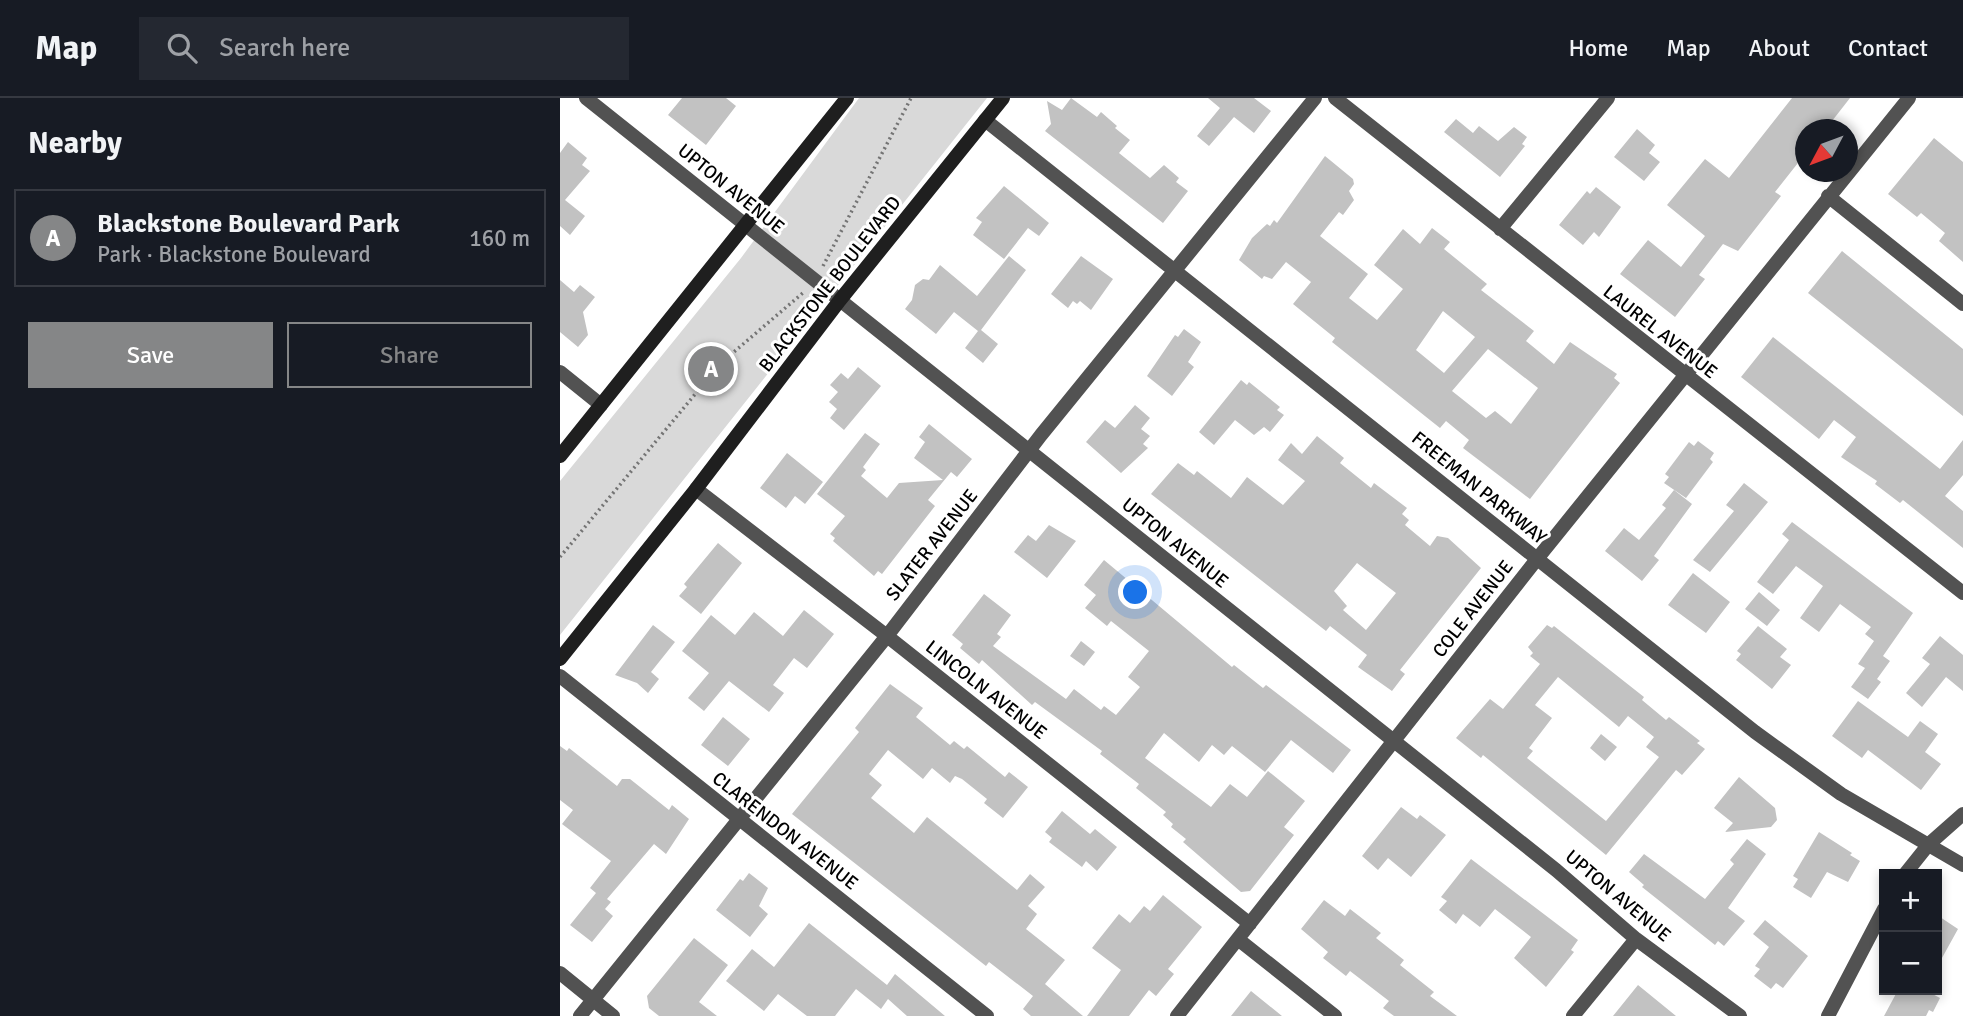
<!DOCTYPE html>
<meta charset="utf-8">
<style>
body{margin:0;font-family:Signika,sans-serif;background:#242831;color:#f1f3f6}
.controls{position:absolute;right:21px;bottom:21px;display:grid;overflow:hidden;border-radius:0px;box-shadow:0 4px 10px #0003}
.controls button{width:63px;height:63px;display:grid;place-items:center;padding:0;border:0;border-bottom:2px solid #363941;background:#171b24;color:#f1f3f6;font:35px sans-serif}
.compass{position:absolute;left:1235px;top:21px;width:63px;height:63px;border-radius:50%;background:#171b24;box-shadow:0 4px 10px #0003;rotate:229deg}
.you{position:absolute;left:576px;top:495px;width:24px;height:24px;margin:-18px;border:5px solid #fff;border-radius:50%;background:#1a73e8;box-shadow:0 0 0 10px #1a73e833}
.badge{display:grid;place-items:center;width:46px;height:46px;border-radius:50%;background:#858687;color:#fff;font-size:23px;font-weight:700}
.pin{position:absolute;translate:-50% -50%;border:4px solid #fff;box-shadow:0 2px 7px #0006}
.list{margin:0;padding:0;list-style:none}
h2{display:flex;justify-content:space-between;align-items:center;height:91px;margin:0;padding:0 28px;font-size:30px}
h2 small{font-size:23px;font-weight:400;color:#9ea1a6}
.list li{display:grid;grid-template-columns:46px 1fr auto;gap:21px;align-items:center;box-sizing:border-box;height:98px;margin:0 14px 14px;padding:0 14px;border:2px solid #363941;border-radius:0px}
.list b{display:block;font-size:26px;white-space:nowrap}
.list p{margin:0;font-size:23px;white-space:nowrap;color:#9ea1a6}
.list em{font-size:23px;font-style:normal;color:#9ea1a6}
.actions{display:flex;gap:14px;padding:21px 28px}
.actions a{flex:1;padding:16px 0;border:2px solid #858687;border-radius:0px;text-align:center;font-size:24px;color:#858687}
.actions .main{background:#858687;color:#fff}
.icon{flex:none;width:38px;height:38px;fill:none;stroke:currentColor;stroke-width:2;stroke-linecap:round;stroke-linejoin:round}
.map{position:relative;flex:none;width:1403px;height:918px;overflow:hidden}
header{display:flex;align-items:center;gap:42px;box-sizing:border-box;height:98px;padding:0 35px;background:#171b24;border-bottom:2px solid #363941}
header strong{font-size:33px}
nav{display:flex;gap:38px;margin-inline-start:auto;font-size:24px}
.search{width:490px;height:63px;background:#242831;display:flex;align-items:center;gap:18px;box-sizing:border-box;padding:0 24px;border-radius:0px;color:#9ea1a6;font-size:26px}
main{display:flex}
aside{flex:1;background:#171b24}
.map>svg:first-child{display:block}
.green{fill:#d9d9d9}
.building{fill:#c2c2c2;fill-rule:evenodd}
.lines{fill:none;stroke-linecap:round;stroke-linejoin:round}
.path{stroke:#747474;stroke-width:3.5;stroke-dasharray:2 3.5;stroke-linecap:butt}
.minor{stroke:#525252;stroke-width:14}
.secondary{stroke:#1f1f1f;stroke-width:14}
.labels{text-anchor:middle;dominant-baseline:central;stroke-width:6;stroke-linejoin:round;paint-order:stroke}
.street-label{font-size:19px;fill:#000;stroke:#fff}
</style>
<header>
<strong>Map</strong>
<div class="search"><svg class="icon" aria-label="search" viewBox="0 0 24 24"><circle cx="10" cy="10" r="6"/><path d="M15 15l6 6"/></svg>Search here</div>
<nav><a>Home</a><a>Map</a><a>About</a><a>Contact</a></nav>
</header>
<main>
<aside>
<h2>Nearby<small></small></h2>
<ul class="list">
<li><span class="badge">A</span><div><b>Blackstone Boulevard Park</b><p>Park · Blackstone Boulevard</p></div><em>160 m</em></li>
</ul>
<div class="actions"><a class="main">Save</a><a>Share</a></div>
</aside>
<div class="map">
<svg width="1403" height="918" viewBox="0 0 1403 918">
<rect width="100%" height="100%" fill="#fff"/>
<path class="green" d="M 299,0 L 427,0 L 0,537 L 0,383 L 181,160 Z"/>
<path class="building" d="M 122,0 L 166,0 L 176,8 L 146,47 L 108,17 Z
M 511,0 L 537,19 L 541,14 L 557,28 L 555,30 L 570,42 L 559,55 L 590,80 L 604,67 L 619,80 L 616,84 L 628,93 L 603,125 L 485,33 L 491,26 L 487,3 L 502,12 Z
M 648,0 L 694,0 L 711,13 L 694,35 L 674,19 L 649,48 L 637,38 L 660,10 Z
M 1232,0 L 1290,0 L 1265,32 L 1245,32 L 1245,56 L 1215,94 L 1221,98 L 1178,153 L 1163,146 L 1139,177 L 1145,181 L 1115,219 L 1060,176 L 1088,142 L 1121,169 L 1145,138 L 1107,107 L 1145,61 L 1169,80 Z
M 896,21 L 913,35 L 919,28 L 938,43 L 954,29 L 967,39 L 962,46 L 965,48 L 940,79 L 884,34 Z
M 1077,31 L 1095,47 L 1089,55 L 1100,64 L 1084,83 L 1054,59 Z
M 1374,40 L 1403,64 L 1403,164 L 1379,143 L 1385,135 L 1361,115 L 1357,119 L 1328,96 Z
M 8,44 L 27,60 L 22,67 L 30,73 L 5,102 L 25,118 L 10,137 L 0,128 L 0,55 Z
M 765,58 L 793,81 L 794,86 L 789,93 L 794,102 L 783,117 L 779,114 L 760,138 L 808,176 L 789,200 L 817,222 L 843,191 L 814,167 L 843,131 L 860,146 L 872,130 L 890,144 L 884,151 L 927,186 L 921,192 L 974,233 L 966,243 L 994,266 L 1010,244 L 1057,276 L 1054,280 L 1060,285 L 970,401 L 903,350 L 909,342 L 886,323 L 880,330 L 772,244 L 775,240 L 733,206 L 751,184 L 726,164 L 712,181 L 704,178 L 702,181 L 679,162 L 692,140 L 707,126 L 710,128 L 714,122 L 717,125 ZM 883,213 L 915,239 L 884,275 L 856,252 ZM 928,251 L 978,290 L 951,326 L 935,313 L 926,320 L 892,293 Z
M 444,88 L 489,125 L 479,138 L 468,130 L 444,161 L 413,137 L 422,124 L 416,120 Z
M 1036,89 L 1061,109 L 1039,139 L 1034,134 L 1023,147 L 999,127 L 1027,93 L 1030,96 Z
M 1282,153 L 1403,251 L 1403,318 L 1248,195 Z
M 449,158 L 466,172 L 421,232 L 438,246 L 423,265 L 405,250 L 418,233 L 394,214 L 376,236 L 345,211 L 352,202 L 355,187 L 363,181 L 369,182 L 380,167 L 417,198 Z
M 521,158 L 553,181 L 531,212 L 520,203 L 517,206 L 513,203 L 508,210 L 491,196 Z
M 0,182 L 14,194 L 20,187 L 35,199 L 23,214 L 28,237 L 18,249 L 0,234 Z
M 624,231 L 641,244 L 628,264 L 634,269 L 612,298 L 587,278 L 615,237 L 618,239 Z
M 1213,239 L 1380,371 L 1403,342 L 1403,377 L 1385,398 L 1403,413 L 1403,450 L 1343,402 L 1340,405 L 1315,386 L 1317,383 L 1281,359 L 1296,339 L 1274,322 L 1259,341 L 1181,279 Z
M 298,269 L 321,288 L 284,332 L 270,320 L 277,311 L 269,304 L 278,294 L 270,287 L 281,275 L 288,281 Z
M 681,282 L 687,287 L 689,284 L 720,309 L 717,312 L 724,317 L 710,334 L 704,329 L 694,337 L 675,322 L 654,347 L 639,334 Z
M 575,307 L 590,320 L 581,331 L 590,338 L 583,346 L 588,350 L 561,375 L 526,344 L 545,322 L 555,330 Z
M 369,326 L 412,361 L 397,379 L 391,374 L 368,402 L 375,408 L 322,476 L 318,473 L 314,478 L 273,443 L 275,440 L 270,436 L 285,418 L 257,396 L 305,335 L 320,346 L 303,369 L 306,372 L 301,378 L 327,400 L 339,385 L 383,382 L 354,360 L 365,344 L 359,339 Z
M 757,338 L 784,360 L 780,365 L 811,390 L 814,385 L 847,410 L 842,416 L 849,422 L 845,427 L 870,448 L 877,438 L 888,440 L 921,470 L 840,572 L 845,576 L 832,593 L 798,569 L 807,557 L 770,528 L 766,533 L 591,396 L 618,365 L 634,377 L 637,373 L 671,400 L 687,379 L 723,407 L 745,383 L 718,362 L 731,345 L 742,356 ZM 797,465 L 836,495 L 806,532 L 783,512 L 787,508 L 774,493 Z
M 1138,343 L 1154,355 L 1150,361 L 1153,364 L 1126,400 L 1104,385 L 1109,379 L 1105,376 L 1129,344 L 1134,348 Z
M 227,355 L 263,384 L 245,406 L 235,398 L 226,410 L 200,390 Z
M 1184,385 L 1208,404 L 1150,474 L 1133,462 L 1174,413 L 1166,407 Z
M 1114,392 L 1132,406 L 1094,458 L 1099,462 L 1082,483 L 1045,453 L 1064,430 L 1079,442 L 1106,410 L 1102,407 Z
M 1232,424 L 1353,515 L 1323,558 L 1330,563 L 1317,581 L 1321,584 L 1308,601 L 1291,589 L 1305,570 L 1298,566 L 1314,543 L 1305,536 L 1311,529 L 1280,506 L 1259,534 L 1240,520 L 1263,488 L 1236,468 L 1213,496 L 1197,484 L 1229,442 L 1222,436 Z
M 489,427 L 516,443 L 487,480 L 454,454 L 468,437 L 476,443 Z
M 158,445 L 182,465 L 141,516 L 119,498 L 127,489 L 124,486 Z
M 544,462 L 672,569 L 674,567 L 703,590 L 706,587 L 791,652 L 773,675 L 731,642 L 705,674 L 672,648 L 664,657 L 652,647 L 639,664 L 604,635 L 585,660 L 651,709 L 670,686 L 687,699 L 708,673 L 745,703 L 724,729 L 734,737 L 690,793 L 681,794 L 623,744 L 626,741 L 611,729 L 613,726 L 603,717 L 606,714 L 576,690 L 579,686 L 540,656 L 542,653 L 475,604 L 472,607 L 422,562 L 419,566 L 400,550 L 403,546 L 392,537 L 424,496 L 451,517 L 437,536 L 441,539 L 433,548 L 506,601 L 514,591 L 541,612 L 544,608 L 556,617 L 580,589 L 568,579 L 589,553 L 551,523 L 547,528 L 525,510 L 536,497 L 524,487 Z
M 1133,475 L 1170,504 L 1146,535 L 1108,507 Z
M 1199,494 L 1220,512 L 1207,528 L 1185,511 Z
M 244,512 L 274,536 L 247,570 L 234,560 L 213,587 L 224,595 L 209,614 L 169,583 L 144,613 L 128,600 L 149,575 L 122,553 L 151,517 L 175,537 L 194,514 L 223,538 Z
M 93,527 L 115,544 L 91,574 L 99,581 L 88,595 L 77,585 L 55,577 Z
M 987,527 L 992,530 L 994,528 L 1084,599 L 1082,602 L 1106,622 L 1109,619 L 1140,643 L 1137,645 L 1145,651 L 1122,677 L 1116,672 L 1046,757 L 923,657 L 921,660 L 896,640 L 930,601 L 943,611 L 980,566 L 970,558 L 973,555 L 968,549 ZM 998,579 L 1059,629 L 1068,618 L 1094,639 L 1086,649 L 1099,659 L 1046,723 L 967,660 L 973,653 L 969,650 L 992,620 L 975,607 Z
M 1198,528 L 1227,551 L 1220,559 L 1231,567 L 1212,591 L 1176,562 L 1181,556 L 1177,553 Z
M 1380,538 L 1403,557 L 1403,593 L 1386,579 L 1362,609 L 1346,595 L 1370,566 L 1362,560 Z
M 521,543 L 535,554 L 524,568 L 510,558 Z
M 330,586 L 363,610 L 356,619 L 390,647 L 394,643 L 404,651 L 407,648 L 445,679 L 449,674 L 468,689 L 443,720 L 424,705 L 427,701 L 402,681 L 395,678 L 390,685 L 372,670 L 363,681 L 328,652 L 309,676 L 322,687 L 311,700 L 354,735 L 367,719 L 457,792 L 470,776 L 485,789 L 468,808 L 477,816 L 466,831 L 505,862 L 485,886 L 523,918 L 471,918 L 463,911 L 473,898 L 429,864 L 426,868 L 232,716 L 299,634 L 295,630 Z
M 1298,603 L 1348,639 L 1360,623 L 1378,636 L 1365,654 L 1381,666 L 1361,692 L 1308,652 L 1302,660 L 1272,638 Z
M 163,619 L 190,641 L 168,668 L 141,647 Z
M 1041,636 L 1057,649 L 1045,663 L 1030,650 Z
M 0,648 L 7,653 L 9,650 L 57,688 L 62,681 L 70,681 L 109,712 L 112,707 L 129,721 L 106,756 L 94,746 L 47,801 L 51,804 L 45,811 L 53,818 L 32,844 L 10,827 L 36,795 L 30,790 L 51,763 L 2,726 L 13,712 L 0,702 Z
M 1179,679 L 1215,710 L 1217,722 L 1211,729 L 1165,734 L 1173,725 L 1154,710 Z
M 841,709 L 857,721 L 860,717 L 886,737 L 851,779 L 828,760 L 818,772 L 802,758 Z
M 502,713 L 530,736 L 535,731 L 557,749 L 537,773 L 526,763 L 522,769 L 489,744 L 492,740 L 485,734 Z
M 1259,734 L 1292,755 L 1290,757 L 1300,763 L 1288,784 L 1267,774 L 1251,800 L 1233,789 L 1238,781 L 1233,778 Z
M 1187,741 L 1206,756 L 1168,810 L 1185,823 L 1164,848 L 1158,843 L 1155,847 L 1082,789 L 1084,787 L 1069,774 L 1084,756 L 1145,801 L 1174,766 L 1170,762 Z
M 911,761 L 1018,842 L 1011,852 L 1014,854 L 986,889 L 954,860 L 971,839 L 935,811 L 920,829 L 903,816 L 896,826 L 879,812 L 887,803 L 881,799 Z
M 189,775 L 208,790 L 199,808 L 208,816 L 190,839 L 156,812 L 180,781 L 183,783 Z
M 603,797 L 642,829 L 608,871 L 614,876 L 596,898 L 589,892 L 569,918 L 527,918 L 561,872 L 532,850 L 559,816 L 570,825 L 584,808 L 590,813 Z
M 764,802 L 785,818 L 790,811 L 821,835 L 816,840 L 844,862 L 840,867 L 874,894 L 870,898 L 897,918 L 834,918 L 823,910 L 829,903 L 790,873 L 786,878 L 763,860 L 768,854 L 741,831 Z
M 1377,817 L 1398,831 L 1377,869 Z
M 1205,822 L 1248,858 L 1223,890 L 1216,885 L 1211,891 L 1194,878 L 1200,871 L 1195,868 L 1209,849 L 1193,836 Z
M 249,825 L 327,887 L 335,876 L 385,918 L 347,918 L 328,901 L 321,911 L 296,891 L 275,918 L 247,918 L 218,896 L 204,913 L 166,883 L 192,851 L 214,869 Z
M 134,840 L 168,867 L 139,904 L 157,918 L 99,918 L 89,910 L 87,898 Z
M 1078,887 L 1116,918 L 1053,918 Z
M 1338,892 L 1365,892 L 1380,900 L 1373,914 L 1369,912 L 1366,918 L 1324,918 Z
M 691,893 L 722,918 L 671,918 Z"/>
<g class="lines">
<path class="path" d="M 263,168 L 351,0
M 0,459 L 161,265 L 244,194"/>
<path class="minor" d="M 26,0 L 996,772 L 1076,841 L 1180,918
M 775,0 L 1403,495
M 425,22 L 1195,634 L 1281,696 L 1403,767
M 1268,98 L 1403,206
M 940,131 L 1048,0
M 0,274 L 41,307
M 136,391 L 327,538 L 690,826
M 0,578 L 427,918
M 1345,776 L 1369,746 L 1403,716
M 679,842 L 775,918
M 0,875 L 53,918
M 20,918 L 327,538 L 481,337 L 755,0
M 617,918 L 977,461 L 1349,0
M 1013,918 L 1076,841
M 1268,918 L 1324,811"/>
<path class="secondary" d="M 0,358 L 287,0
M 0,561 L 136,391 L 280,202 L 443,0"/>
</g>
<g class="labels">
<g class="street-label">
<text transform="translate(171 91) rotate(39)">UPTON AVENUE</text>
<text transform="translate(270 186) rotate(-52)">BLACKSTONE BOULEVARD</text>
<text transform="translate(1100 234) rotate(38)">LAUREL AVENUE</text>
<text transform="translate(919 390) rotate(39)">FREEMAN PARKWAY</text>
<text transform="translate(615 445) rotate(39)">UPTON AVENUE</text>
<text transform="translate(372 447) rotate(-52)">SLATER AVENUE</text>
<text transform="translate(913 511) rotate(-52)">COLE AVENUE</text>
<text transform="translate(426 592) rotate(38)">LINCOLN AVENUE</text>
<text transform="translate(225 733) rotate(38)">CLARENDON AVENUE</text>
<text transform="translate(1058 798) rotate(40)">UPTON AVENUE</text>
</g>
</g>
</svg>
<div class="controls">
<button>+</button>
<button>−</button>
</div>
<svg class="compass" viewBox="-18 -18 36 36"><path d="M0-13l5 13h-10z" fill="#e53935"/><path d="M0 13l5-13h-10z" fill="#9ea1a6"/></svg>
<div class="you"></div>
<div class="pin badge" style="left:151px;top:271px">A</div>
</div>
</main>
